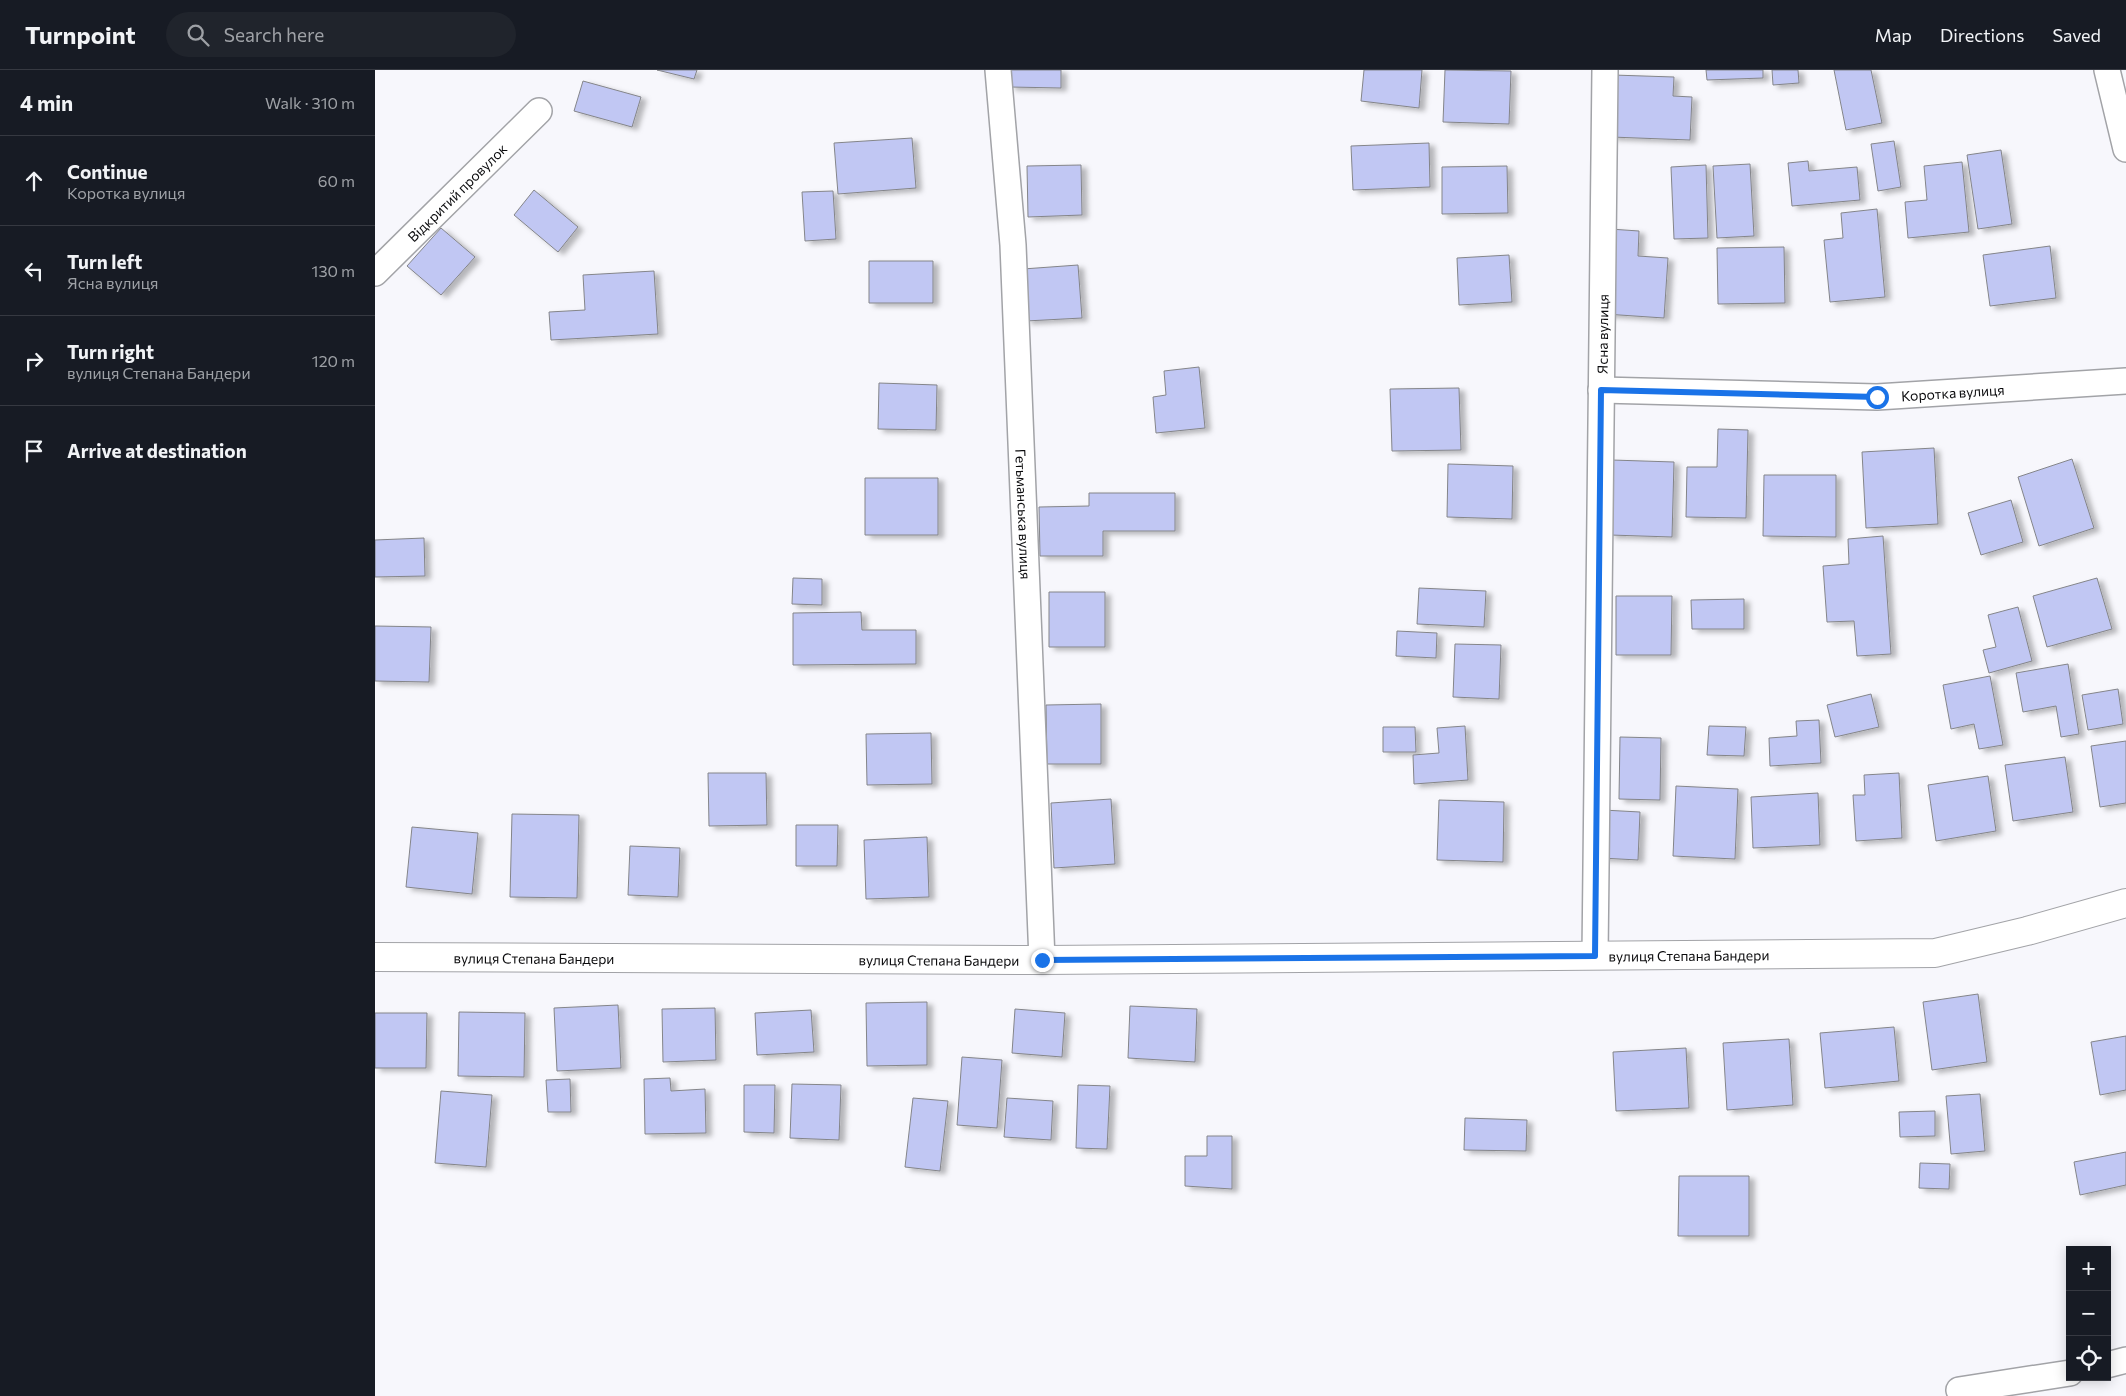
<!DOCTYPE html>
<meta charset="utf-8">
<style>
body{margin:0;font-family:Commissioner,sans-serif;background:#20242c;color:#f1f3f6}
.controls{position:absolute;right:15px;bottom:15px;display:grid;overflow:hidden;border-radius:0px;box-shadow:0 2px 12px #0003}
.controls button{width:45px;height:45px;display:grid;place-items:center;padding:0;border:0;border-bottom:1px solid #363941;background:#171b24;color:#f1f3f6;font:25px sans-serif}
.stop{position:absolute;width:15px;height:15px;margin:-11px;border:4px solid #1a73e8;border-radius:50%;background:#fff}
.stop.end{background:#1a73e8;border-color:#fff;box-shadow:0 1px 5px #0008}
.list{margin:0;padding:0;list-style:none}
h2{display:flex;justify-content:space-between;align-items:center;height:65px;margin:0;padding:0 20px;font-size:21px}
h2 small{font-size:16px;font-weight:400;color:#9ea1a6}
.list li{display:grid;grid-template-columns:32px 1fr auto;gap:15px;align-items:center;box-sizing:border-box;height:90px;padding:0 20px;border-top:1px solid #363941}
.list b{display:block;font-size:19px;white-space:nowrap}
.list p{margin:0;font-size:16px;white-space:nowrap;color:#9ea1a6}
.list em{font-size:16px;font-style:normal;color:#9ea1a6}
.icon{flex:none;width:28px;height:28px;fill:none;stroke:currentColor;stroke-width:2;stroke-linecap:round;stroke-linejoin:round}
.map{position:relative;flex:none;width:1751px;height:1326px;overflow:hidden}
header{display:flex;align-items:center;gap:30px;box-sizing:border-box;height:70px;padding:0 25px;background:#171b24;border-bottom:1px solid #363941}
header strong{font-size:24px}
nav{display:flex;gap:28px;margin-inline-start:auto;font-size:18px}
.search{width:350px;height:45px;background:#20242c;display:flex;align-items:center;gap:12px;box-sizing:border-box;padding:0 18px;border-radius:28px;color:#9ea1a6;font-size:19px}
main{display:flex}
aside{flex:1;background:#171b24}
.map>svg:first-child{display:block}
.building{fill:#c1c7f3;stroke:#848589;filter:url(#shadow)}
.lines{fill:none;stroke-linecap:round;stroke-linejoin:round}
.street-casing{stroke:#a2a3a7;stroke-width:28}
.secondary-casing{stroke:#a2a3a7;stroke-width:30}
.street{stroke:#fff;stroke-width:25}
.secondary{stroke:#fff;stroke-width:28}
.route{stroke:#1a73e8;stroke-width:6}
.labels{text-anchor:middle;dominant-baseline:central;stroke-width:4.5;stroke-linejoin:round;paint-order:stroke}
.street-label{font-size:14px;fill:#0b0b0d;stroke:#fff}
</style>
<header>
<strong>Turnpoint</strong>
<div class="search"><svg class="icon" aria-label="search" viewBox="0 0 24 24"><circle cx="10" cy="10" r="6"/><path d="M15 15l6 6"/></svg>Search here</div>
<nav><a>Map</a><a>Directions</a><a>Saved</a></nav>
</header>
<main>
<aside>
<h2>4 min<small>Walk · 310 m</small></h2>
<ul class="list">
<li><svg class="icon" aria-label="ahead" viewBox="0 0 24 24"><path d="M12 20V5M6 11l6-6 6 6"/></svg><div><b>Continue</b><p>Коротка вулиця</p></div><em>60 m</em></li>
<li><svg class="icon" aria-label="left" viewBox="0 0 24 24"><path d="M17 20v-9H6M10 6l-5 5 5 5"/></svg><div><b>Turn left</b><p>Ясна вулиця</p></div><em>130 m</em></li>
<li><svg class="icon" aria-label="right" viewBox="0 0 24 24"><path d="M7 20v-9h11M14 6l5 5-5 5"/></svg><div><b>Turn right</b><p>вулиця Степана Бандери</p></div><em>120 m</em></li>
<li><svg class="icon" aria-label="arrive" viewBox="0 0 24 24"><path d="M6 21V4h12l-3 4 3 4H6"/></svg><div><b>Arrive at destination</b></div></li>
</ul>
</aside>
<div class="map">
<svg width="1751" height="1326" viewBox="0 0 1751 1326">
<defs>
<filter id="shadow"><feDropShadow dx="5.5" dy="3" stdDeviation="2.5" flood-color="#0004"/></filter>
</defs>
<rect width="100%" height="100%" fill="#f7f7fc"/>
<path class="building" d="M 282,0 L 322,0 L 319,9 Z
M 635,0 L 686,0 L 686,18 L 635,17 Z
M 989,0 L 1047,0 L 1044,38 L 986,31 Z
M 1070,0 L 1136,1 L 1134,54 L 1068,52 Z
M 1331,0 L 1388,0 L 1388,8 L 1332,10 Z
M 1397,0 L 1423,0 L 1424,13 L 1398,15 Z
M 1459,0 L 1496,0 L 1507,53 L 1471,60 Z
M 1238,5 L 1299,7 L 1298,26 L 1317,27 L 1315,70 L 1236,67 Z
M 208,11 L 266,27 L 257,57 L 199,41 Z
M 537,68 L 541,118 L 463,124 L 459,73 Z
M 1519,71 L 1526,117 L 1503,121 L 1496,74 Z
M 1054,73 L 1055,117 L 978,120 L 976,76 Z
M 1626,80 L 1637,154 L 1603,159 L 1592,85 Z
M 1433,91 L 1434,101 L 1482,97 L 1485,130 L 1417,136 L 1413,93 Z
M 1587,92 L 1594,162 L 1533,168 L 1530,132 L 1552,130 L 1549,96 Z
M 1375,94 L 1379,166 L 1342,168 L 1338,96 Z
M 706,95 L 707,145 L 653,147 L 652,96 Z
M 1331,95 L 1333,168 L 1299,169 L 1296,97 Z
M 1132,96 L 1133,143 L 1067,144 L 1067,97 Z
M 159,120 L 203,157 L 183,182 L 139,145 Z
M 458,121 L 461,169 L 430,171 L 427,122 Z
M 1502,139 L 1510,227 L 1455,232 L 1449,170 L 1468,168 L 1466,143 Z
M 66,158 L 100,187 L 66,225 L 32,196 Z
M 1235,159 L 1264,161 L 1263,186 L 1293,188 L 1289,248 L 1230,244 Z
M 1675,176 L 1681,228 L 1615,236 L 1608,185 Z
M 1409,177 L 1410,233 L 1343,234 L 1342,178 Z
M 1134,185 L 1137,232 L 1084,235 L 1082,188 Z
M 494,191 L 558,191 L 558,233 L 494,233 Z
M 703,195 L 707,248 L 651,251 L 648,199 Z
M 279,201 L 283,264 L 176,270 L 174,242 L 210,240 L 208,205 Z
M 824,297 L 830,358 L 781,363 L 778,327 L 791,325 L 789,301 Z
M 504,313 L 562,315 L 561,360 L 503,359 Z
M 1084,318 L 1086,380 L 1017,381 L 1015,319 Z
M 1343,359 L 1373,360 L 1371,448 L 1311,447 L 1312,397 L 1342,397 Z
M 1559,378 L 1563,454 L 1491,458 L 1487,382 Z
M 1697,389 L 1719,458 L 1664,476 L 1643,407 Z
M 1237,390 L 1299,392 L 1297,467 L 1235,465 Z
M 1073,394 L 1138,396 L 1137,449 L 1072,447 Z
M 1389,405 L 1461,405 L 1461,467 L 1388,466 Z
M 490,408 L 563,408 L 563,465 L 490,465 Z
M 714,423 L 800,423 L 800,461 L 728,461 L 728,486 L 665,486 L 664,437 L 714,436 Z
M 1636,430 L 1648,472 L 1606,485 L 1593,443 Z
M 1508,466 L 1516,584 L 1482,586 L 1479,551 L 1452,552 L 1448,496 L 1474,494 L 1473,469 Z
M 49,468 L 50,506 L 0,507 L 0,470 Z
M 418,508 L 447,509 L 447,535 L 417,534 Z
M 1722,508 L 1737,559 L 1672,577 L 1658,526 Z
M 1044,518 L 1111,521 L 1109,557 L 1042,554 Z
M 674,522 L 730,522 L 730,577 L 674,577 Z
M 1241,526 L 1297,526 L 1296,585 L 1241,585 Z
M 1369,529 L 1369,559 L 1317,559 L 1316,530 Z
M 1643,537 L 1657,591 L 1614,603 L 1608,580 L 1621,577 L 1613,545 Z
M 486,542 L 487,560 L 541,560 L 541,594 L 418,595 L 418,543 Z
M 0,556 L 56,557 L 54,612 L 0,611 Z
M 1022,561 L 1062,563 L 1061,588 L 1021,586 Z
M 1080,574 L 1126,575 L 1124,629 L 1078,627 Z
M 1693,594 L 1704,664 L 1686,667 L 1681,636 L 1648,642 L 1641,603 Z
M 1615,606 L 1628,675 L 1604,679 L 1599,654 L 1576,659 L 1568,615 Z
M 1743,619 L 1748,654 L 1713,660 L 1707,625 Z
M 1496,624 L 1504,657 L 1460,667 L 1452,635 Z
M 726,634 L 726,694 L 672,694 L 671,635 Z
M 1444,650 L 1446,693 L 1395,696 L 1394,668 L 1422,666 L 1421,651 Z
M 1090,656 L 1093,710 L 1039,714 L 1038,685 L 1064,683 L 1062,658 Z
M 1334,656 L 1371,657 L 1369,686 L 1332,685 Z
M 1008,657 L 1040,657 L 1041,682 L 1008,682 Z
M 556,663 L 557,714 L 492,715 L 491,664 Z
M 1245,667 L 1286,668 L 1285,730 L 1244,729 Z
M 1751,671 L 1751,733 L 1725,737 L 1716,676 Z
M 1690,687 L 1698,742 L 1638,751 L 1630,695 Z
M 333,703 L 391,703 L 392,755 L 334,756 Z
M 1524,703 L 1527,768 L 1481,771 L 1478,725 L 1490,725 L 1489,705 Z
M 1613,706 L 1621,761 L 1561,771 L 1553,715 Z
M 1301,716 L 1363,719 L 1360,789 L 1298,786 Z
M 1443,723 L 1445,775 L 1378,778 L 1376,727 Z
M 736,729 L 740,794 L 679,798 L 676,733 Z
M 1064,730 L 1129,732 L 1128,792 L 1062,790 Z
M 1228,740 L 1265,742 L 1263,790 L 1226,788 Z
M 137,744 L 204,745 L 202,828 L 135,827 Z
M 421,755 L 463,755 L 462,796 L 421,796 Z
M 37,757 L 103,763 L 97,824 L 31,817 Z
M 552,767 L 554,827 L 491,829 L 489,770 Z
M 255,776 L 305,778 L 303,827 L 253,825 Z
M 1603,924 L 1612,992 L 1557,1000 L 1548,932 Z
M 552,932 L 552,995 L 492,996 L 491,933 Z
M 243,935 L 246,998 L 182,1001 L 179,938 Z
M 755,936 L 822,939 L 820,992 L 753,988 Z
M 340,938 L 341,990 L 288,992 L 287,939 Z
M 640,939 L 690,943 L 687,987 L 637,983 Z
M 436,940 L 439,982 L 382,985 L 380,943 Z
M 84,942 L 150,943 L 149,1007 L 83,1006 Z
M 0,943 L 52,943 L 51,998 L 0,998 Z
M 1519,957 L 1524,1011 L 1450,1018 L 1445,963 Z
M 1751,966 L 1751,1020 L 1725,1025 L 1716,972 Z
M 1414,969 L 1418,1035 L 1352,1040 L 1348,973 Z
M 1311,978 L 1314,1038 L 1241,1041 L 1238,982 Z
M 587,987 L 627,990 L 622,1058 L 582,1055 Z
M 295,1008 L 296,1021 L 330,1019 L 331,1063 L 270,1064 L 269,1009 Z
M 195,1009 L 196,1042 L 173,1042 L 171,1010 Z
M 417,1014 L 466,1015 L 464,1070 L 415,1068 Z
M 369,1015 L 400,1015 L 399,1063 L 369,1062 Z
M 703,1015 L 735,1016 L 732,1079 L 701,1078 Z
M 66,1021 L 117,1025 L 111,1097 L 60,1093 Z
M 1605,1024 L 1610,1081 L 1576,1084 L 1571,1026 Z
M 538,1028 L 573,1031 L 565,1101 L 530,1097 Z
M 632,1028 L 678,1031 L 676,1070 L 629,1067 Z
M 1560,1041 L 1560,1066 L 1525,1067 L 1524,1042 Z
M 1090,1048 L 1152,1050 L 1151,1081 L 1089,1080 Z
M 832,1066 L 857,1066 L 857,1119 L 810,1116 L 810,1086 L 832,1086 Z
M 1751,1082 L 1751,1115 L 1705,1125 L 1699,1092 Z
M 1545,1093 L 1575,1094 L 1574,1119 L 1544,1118 Z
M 1304,1106 L 1374,1106 L 1374,1166 L 1303,1166 Z"/>
<g class="lines">
<defs>
<g id="street">
<path id="s1" d="M 623,0 L 638,175 L 667,890"/>
<path d="M 1732,0 L 1751,79"/>
<path id="s2" d="M 0,203 L 164,41"/>
<path id="s3" d="M 1226,320 L 1502,327 L 1751,311"/>
<path id="s4" d="M 1220,886 L 1230,0"/>
<path d="M 1732,1295 L 1751,1290"/>
<path d="M 1584,1320 L 1695,1303"/>
</g>
<g id="secondary">
<path id="s5" d="M 0,887 L 667,890 L 1560,883 L 1652,861 L 1751,833"/>
</g>
</defs>
<use href="#street" class="street-casing"/>
<use href="#secondary" class="secondary-casing"/>
<use href="#street" class="street"/>
<use href="#secondary" class="secondary"/>
</g>
<g class="lines">
<path class="route" d="M 667,890 L 1220,886 L 1226,320 L 1502,327"/>
</g>
<g class="labels">
<g class="street-label">
<text stroke="none"><textPath href="#s2" startOffset="115">Відкритий провулок</textPath></text>
<text stroke="none"><textPath href="#s4" startOffset="622">Ясна вулиця</textPath></text>
<text stroke="none"><textPath href="#s3" startOffset="352">Коротка вулиця</textPath></text>
<text stroke="none"><textPath href="#s1" startOffset="445">Гетьманська вулиця</textPath></text>
<text stroke="none"><textPath href="#s5" startOffset="1314">вулиця Степана Бандери</textPath></text>
<text stroke="none"><textPath href="#s5" startOffset="159">вулиця Степана Бандери</textPath></text>
<text stroke="none"><textPath href="#s5" startOffset="564">вулиця Степана Бандери</textPath></text>
</g>
</g>
</svg>
<div class="controls">
<button>+</button>
<button>−</button>
<button><svg class="icon" aria-label="locate" viewBox="0 0 24 24"><circle cx="12" cy="12" r="6"/><path d="M12 2v4M12 18v4M2 12h4M18 12h4"/></svg></button>
</div>
<div class="stop" style="left:1502px;top:327px"></div>
<div class="stop end" style="left:667px;top:890px"></div>
</div>
</main>
